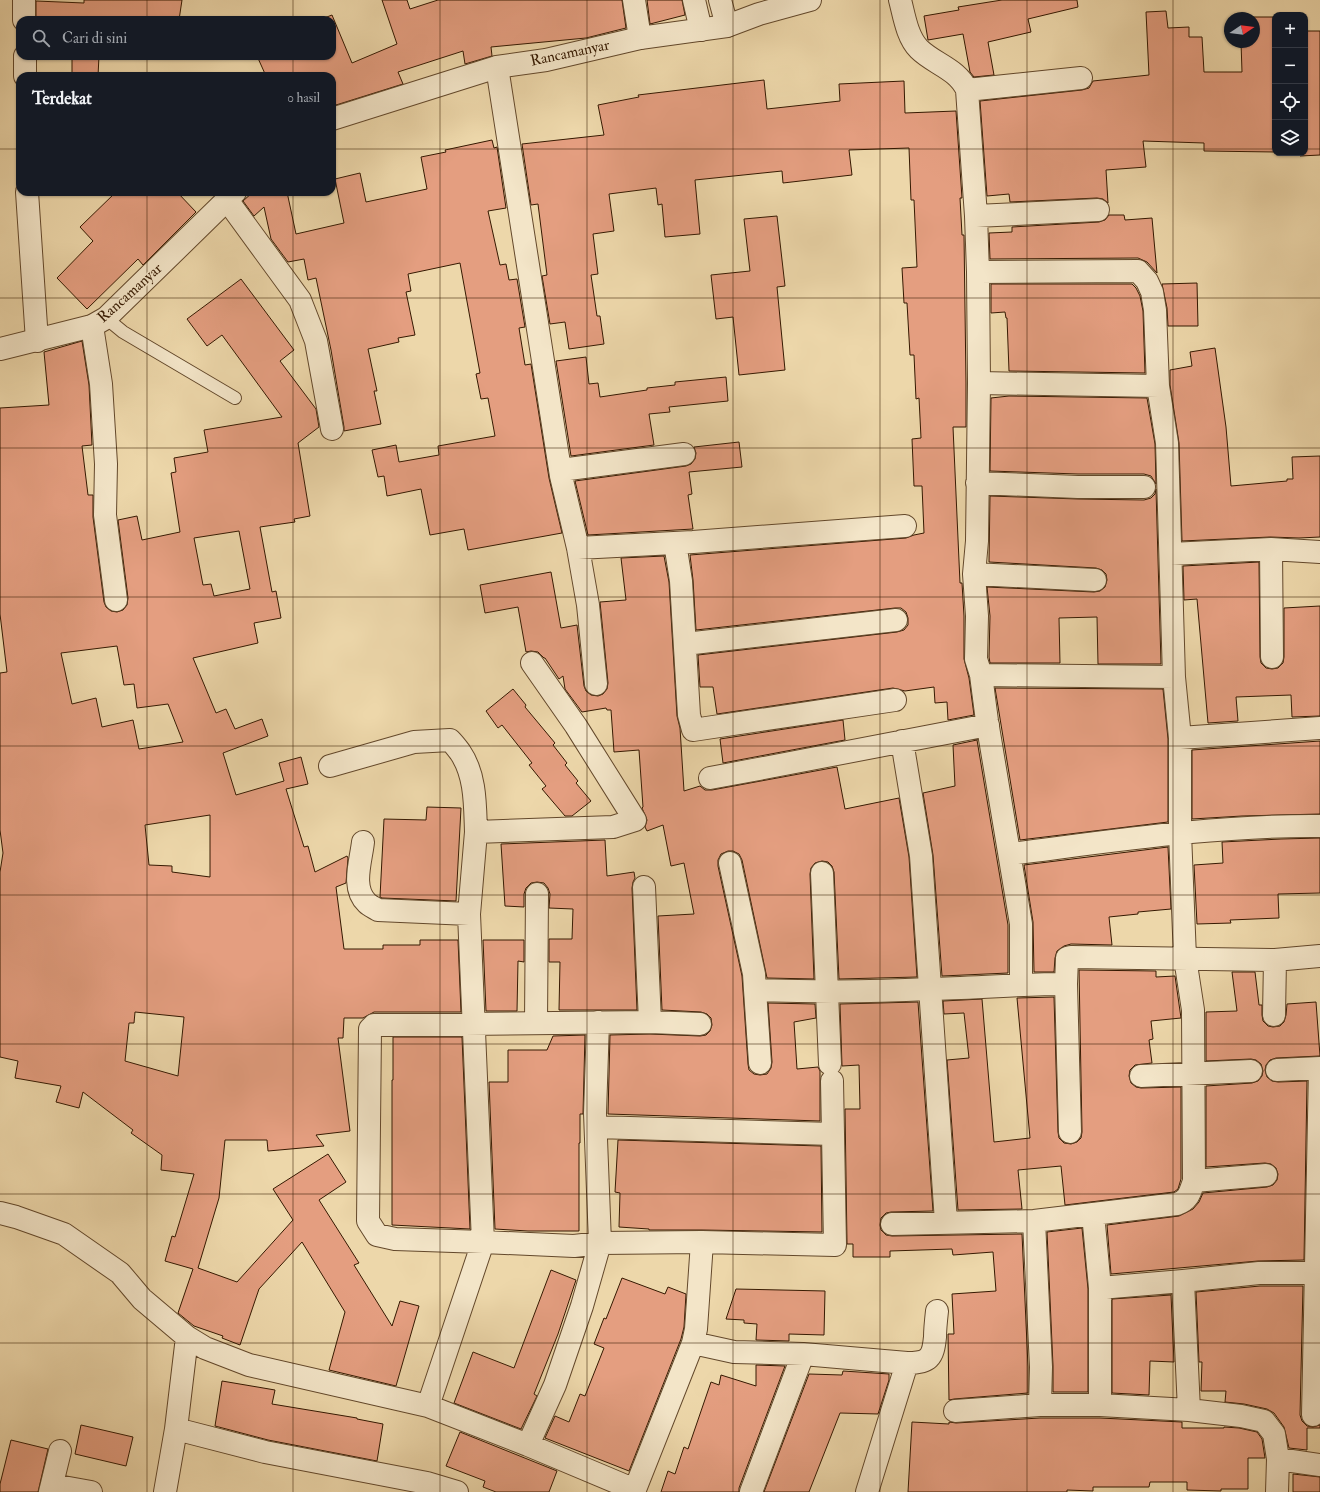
<!DOCTYPE html>
<html lang="id">
<meta charset="utf-8">
<style>
body{margin:0;font-family:"IM FELL Double Pica",serif;background:#242831;color:#f1f3f6}
.controls{position:absolute;right:12px;top:12px;display:grid;overflow:hidden;border-radius:8px;box-shadow:0 1px 3px #0004}
.controls button{width:36px;height:36px;display:grid;place-items:center;padding:0;border:0;border-bottom:1px solid #363941;background:#171b24;color:#f1f3f6;font:20px sans-serif}
.compass{position:absolute;left:1224px;top:12px;width:36px;height:36px;border-radius:50%;background:#171b24;box-shadow:0 1px 3px #0004;rotate:77deg}
.list{margin:0;padding:0;list-style:none}
h2{display:flex;justify-content:space-between;align-items:center;height:52px;margin:0;padding:0 16px;font-size:17px}
h2 small{font-size:13px;font-weight:400;color:#9ea1a6}
.icon{flex:none;width:22px;height:22px;fill:none;stroke:currentColor;stroke-width:2;stroke-linecap:round;stroke-linejoin:round}
.map{position:relative;flex:none;width:1320px;height:1492px;overflow:hidden}
.search{position:absolute;background:#171b24;box-shadow:0 1px 3px #0004;left:16px;top:16px;width:320px;height:44px;display:flex;align-items:center;gap:10px;box-sizing:border-box;padding:0 14px;border-radius:12px;color:#9ea1a6;font-size:15px}
.panel{position:absolute;background:#171b24;box-shadow:0 1px 3px #0004;left:16px;top:72px;width:320px;height:124px;border-radius:12px}
.map>svg:first-child{display:block}
.building{fill:#e49e80;stroke:#351901;fill-rule:evenodd}
.lines{fill:none;stroke-linecap:round;stroke-linejoin:round}
.service-casing{stroke:#63482b;stroke-width:14}
.minor-casing{stroke:#63482b;stroke-width:24}
.tertiary-casing{stroke:#63482b;stroke-width:24}
.service{stroke:#f3e5c8;stroke-width:12}
.minor{stroke:#f3e5c8;stroke-width:22}
.tertiary{stroke:#f3e5c8;stroke-width:22}
.grid{fill:none;stroke:#351901;stroke-width:1;stroke-opacity:0.55}
.labels{text-anchor:middle;dominant-baseline:central;stroke-width:3;stroke-linejoin:round;paint-order:stroke}
.street-label{font-size:15px;fill:#351901;stroke:#f3e5c8}
</style>
<div class="map">
<svg width="1320" height="1492" viewBox="0 0 1320 1492">
<rect width="100%" height="100%" fill="#edd7aa"/>
<filter id="stains"><feTurbulence type="fractalNoise" baseFrequency=".005" numOctaves="4"/><feColorMatrix values="0 0 0 0 .2 0 0 0 0 .09 0 0 0 0 .02 0 0 0 .5 -.17"/></filter>
<radialGradient id="worn" r=".72"><stop offset=".6" stop-color="#630" stop-opacity="0"/><stop offset="1" stop-color="#630" stop-opacity=".3"/></radialGradient>
<path class="building" d="M 84,0 L 182,0 L 179,20 L 36,20 L 36,1 L 84,3 Z
M 382,0 L 407,0 L 410,9 L 438,0 L 622,0 L 626,28 L 586,38 L 491,47 L 492,56 L 465,64 L 463,51 L 398,72 L 403,84 L 336,105 L 332,97 L 332,76 L 266,76 L 257,56 L 332,56 L 332,20 L 319,20 L 332,15 L 352,63 L 397,44 Z
M 647,0 L 682,0 L 685,15 L 650,24 Z
M 1002,0 L 1077,0 L 1078,7 L 1028,19 L 1031,32 L 988,42 L 994,75 L 974,77 L 970,72 L 963,34 L 928,40 L 924,16 L 959,10 L 958,7 Z
M 1166,11 L 1168,28 L 1189,27 L 1189,37 L 1202,37 L 1204,72 L 1242,72 L 1241,42 L 1254,42 L 1254,18 L 1241,17 L 1273,17 L 1273,32 L 1275,32 L 1275,152 L 1204,151 L 1204,143 L 1143,141 L 1146,167 L 1106,170 L 1108,203 L 1103,199 L 1097,198 L 1010,202 L 1009,194 L 987,196 L 980,101 L 1082,90 L 1089,88 L 1093,81 L 1149,75 L 1146,12 Z
M 1305,31 L 1320,31 L 1320,155 L 1300,156 L 1299,153 L 1305,153 Z
M 72,56 L 99,56 L 98,76 L 72,76 Z
M 764,80 L 767,109 L 840,101 L 839,84 L 904,81 L 905,113 L 956,111 L 962,198 L 960,198 L 962,235 L 964,235 L 966,383 L 966,427 L 953,427 L 960,583 L 962,583 L 964,616 L 964,659 L 969,678 L 974,715 L 948,720 L 947,702 L 935,703 L 934,687 L 905,691 L 893,688 L 717,714 L 713,687 L 700,687 L 698,655 L 897,632 L 904,630 L 908,625 L 908,618 L 906,612 L 901,608 L 895,608 L 696,630 L 693,580 L 690,555 L 906,538 L 914,535 L 924,533 L 922,486 L 914,486 L 912,439 L 921,438 L 919,398 L 916,399 L 914,355 L 910,355 L 907,303 L 904,303 L 902,268 L 917,267 L 914,200 L 911,200 L 909,148 L 849,150 L 852,175 L 783,183 L 782,171 L 695,180 L 700,234 L 665,237 L 662,204 L 658,205 L 656,188 L 609,194 L 614,231 L 593,234 L 598,274 L 591,275 L 597,316 L 600,316 L 604,344 L 569,349 L 565,322 L 550,324 L 542,276 L 547,275 L 538,204 L 531,205 L 522,144 L 604,135 L 598,105 L 639,97 L 638,95 Z
M 492,140 L 494,148 L 497,147 L 506,208 L 488,211 L 500,265 L 506,264 L 509,280 L 517,279 L 525,327 L 519,328 L 525,365 L 531,364 L 549,478 L 562,533 L 468,550 L 464,529 L 430,535 L 421,489 L 387,496 L 384,476 L 378,477 L 372,450 L 396,445 L 399,462 L 439,455 L 438,446 L 495,436 L 488,398 L 481,399 L 476,374 L 480,373 L 460,263 L 408,274 L 411,291 L 406,292 L 415,335 L 398,338 L 399,342 L 368,349 L 377,391 L 374,391 L 381,424 L 344,431 L 344,427 L 331,350 L 316,278 L 308,280 L 304,259 L 288,262 L 271,239 L 264,207 L 254,216 L 243,201 L 253,192 L 287,192 L 296,234 L 344,223 L 335,179 L 360,173 L 366,202 L 427,189 L 421,157 L 446,152 L 445,150 Z
M 116,192 L 177,192 L 196,212 L 143,265 L 138,259 L 87,309 L 57,278 L 93,241 L 80,227 Z
M 1109,215 L 1124,215 L 1125,220 L 1152,218 L 1157,273 L 1147,262 L 1138,258 L 990,259 L 989,233 L 1012,232 L 1012,227 L 1099,222 L 1105,220 Z
M 777,216 L 785,286 L 777,287 L 785,370 L 739,375 L 733,317 L 716,319 L 711,275 L 750,271 L 744,219 Z
M 241,279 L 294,350 L 280,361 L 316,409 L 319,427 L 298,443 L 310,516 L 294,519 L 295,522 L 260,527 L 272,592 L 276,591 L 281,618 L 254,623 L 258,643 L 193,658 L 216,713 L 226,709 L 235,729 L 262,719 L 268,736 L 223,753 L 236,795 L 284,781 L 279,763 L 301,757 L 308,784 L 286,789 L 304,847 L 308,846 L 315,872 L 347,856 L 348,858 L 346,883 L 336,887 L 344,949 L 383,949 L 383,945 L 420,945 L 420,940 L 458,940 L 461,1012 L 374,1012 L 363,1018 L 344,1018 L 343,1038 L 338,1038 L 350,1131 L 316,1135 L 324,1146 L 268,1151 L 267,1140 L 225,1140 L 219,1198 L 198,1268 L 237,1282 L 293,1220 L 273,1189 L 328,1154 L 346,1182 L 319,1200 L 359,1263 L 354,1265 L 392,1326 L 400,1301 L 419,1306 L 396,1386 L 329,1370 L 345,1312 L 302,1242 L 259,1289 L 240,1345 L 222,1338 L 223,1336 L 194,1326 L 178,1313 L 193,1269 L 165,1261 L 172,1236 L 175,1237 L 194,1174 L 161,1170 L 162,1155 L 131,1133 L 133,1130 L 83,1092 L 79,1108 L 56,1102 L 61,1086 L 15,1078 L 18,1061 L 0,1057 L 0,872 L 3,853 L 0,830 L 0,673 L 7,672 L 0,614 L 0,408 L 49,405 L 44,352 L 82,341 L 89,385 L 92,445 L 82,446 L 88,495 L 93,495 L 93,517 L 104,602 L 106,607 L 111,611 L 117,612 L 123,610 L 127,605 L 128,598 L 118,520 L 137,516 L 142,540 L 180,532 L 171,473 L 176,472 L 174,458 L 208,452 L 204,430 L 282,417 L 222,335 L 207,346 L 187,319 ZM 239,531 L 250,589 L 214,596 L 211,584 L 203,585 L 194,538 ZM 117,646 L 124,685 L 134,684 L 137,708 L 168,704 L 183,742 L 139,749 L 133,720 L 102,727 L 96,698 L 72,704 L 61,653 ZM 210,815 L 210,877 L 172,872 L 172,866 L 149,865 L 145,825 ZM 135,1012 L 184,1017 L 178,1076 L 125,1061 L 129,1023 L 134,1023 Z
M 1197,283 L 1198,326 L 1168,326 L 1167,308 L 1162,284 Z
M 991,284 L 1132,284 L 1136,288 L 1140,296 L 1143,311 L 1145,373 L 1009,371 L 1007,318 L 1006,318 L 1005,312 L 991,313 Z
M 1215,348 L 1226,427 L 1231,486 L 1287,481 L 1287,479 L 1293,479 L 1292,457 L 1320,456 L 1320,537 L 1299,538 L 1270,537 L 1182,541 L 1179,443 L 1170,385 L 1170,370 L 1192,366 L 1190,352 Z
M 586,357 L 589,384 L 598,383 L 600,397 L 647,390 L 647,388 L 675,385 L 675,382 L 726,377 L 728,401 L 669,407 L 670,412 L 649,414 L 654,445 L 571,456 L 556,361 Z
M 1009,396 L 1147,398 L 1155,444 L 1156,484 L 1151,476 L 1144,474 L 1078,474 L 990,471 L 991,398 Z
M 739,442 L 742,467 L 689,472 L 692,494 L 688,495 L 693,529 L 588,535 L 575,481 L 686,466 L 691,464 L 695,459 L 696,453 L 694,447 Z
M 1156,489 L 1161,664 L 1098,664 L 1097,617 L 1059,618 L 1060,663 L 990,663 L 989,657 L 990,616 L 987,587 L 1094,592 L 1100,591 L 1105,587 L 1107,580 L 1106,574 L 1102,570 L 1096,568 L 989,562 L 990,496 L 1078,499 L 1144,500 L 1151,498 L 1155,494 Z
M 664,556 L 669,582 L 677,716 L 680,728 L 684,791 L 700,786 L 705,790 L 712,790 L 837,767 L 845,809 L 899,798 L 909,857 L 917,977 L 839,979 L 834,872 L 832,866 L 828,862 L 822,861 L 815,863 L 811,868 L 810,874 L 814,979 L 767,978 L 742,860 L 739,854 L 733,851 L 728,851 L 721,854 L 718,860 L 718,866 L 742,976 L 748,1064 L 749,1070 L 754,1074 L 760,1075 L 767,1074 L 771,1068 L 772,1062 L 768,1003 L 815,1004 L 816,1018 L 794,1022 L 797,1069 L 818,1067 L 820,1071 L 820,1121 L 608,1114 L 610,1035 L 650,1034 L 700,1036 L 706,1035 L 710,1031 L 712,1025 L 711,1018 L 707,1014 L 701,1012 L 662,1010 L 658,916 L 694,914 L 684,863 L 671,866 L 663,825 L 647,831 L 645,827 L 647,820 L 642,808 L 643,807 L 639,750 L 614,752 L 611,710 L 607,710 L 606,708 L 582,712 L 565,689 L 563,676 L 559,679 L 545,658 L 544,658 L 538,652 L 531,651 L 526,652 L 518,607 L 485,613 L 480,585 L 551,572 L 561,628 L 577,625 L 584,686 L 586,691 L 591,695 L 598,696 L 603,694 L 607,689 L 608,683 L 600,602 L 626,600 L 621,558 Z
M 1259,562 L 1260,657 L 1261,663 L 1266,668 L 1272,669 L 1278,668 L 1283,663 L 1284,657 L 1284,608 L 1320,606 L 1320,716 L 1292,717 L 1291,695 L 1236,697 L 1238,721 L 1208,723 L 1197,599 L 1184,600 L 1183,566 Z
M 995,688 L 1163,689 L 1168,739 L 1168,822 L 1020,840 Z
M 513,689 L 526,705 L 525,707 L 555,743 L 553,745 L 567,763 L 565,765 L 578,781 L 576,783 L 591,801 L 572,816 L 565,816 L 542,789 L 546,786 L 529,765 L 532,763 L 502,725 L 498,728 L 486,711 Z
M 843,720 L 845,740 L 723,763 L 720,739 Z
M 977,740 L 1008,925 L 1008,973 L 942,976 L 933,855 L 923,793 L 955,786 L 953,745 Z
M 1320,741 L 1320,814 L 1242,816 L 1192,819 L 1192,750 Z
M 427,807 L 461,808 L 456,901 L 382,898 L 380,897 L 384,819 L 426,820 Z
M 1320,838 L 1320,893 L 1278,894 L 1279,918 L 1230,920 L 1231,923 L 1197,924 L 1194,865 L 1223,863 L 1222,842 L 1281,839 Z
M 605,840 L 607,876 L 634,872 L 635,878 L 633,882 L 632,888 L 637,1010 L 559,1010 L 560,962 L 549,962 L 549,939 L 572,939 L 573,909 L 549,908 L 550,894 L 548,888 L 544,883 L 537,882 L 531,883 L 526,888 L 524,894 L 524,907 L 505,906 L 501,844 Z
M 1168,847 L 1171,909 L 1138,912 L 1138,914 L 1109,917 L 1112,945 L 1071,944 L 1064,946 L 1057,951 L 1055,958 L 1054,972 L 1034,972 L 1033,922 L 1024,865 Z
M 483,940 L 524,940 L 524,962 L 518,961 L 517,1011 L 486,1011 Z
M 1079,970 L 1156,971 L 1156,977 L 1175,976 L 1181,1018 L 1151,1021 L 1153,1039 L 1149,1040 L 1152,1063 L 1135,1065 L 1130,1070 L 1129,1076 L 1131,1083 L 1136,1087 L 1141,1088 L 1181,1087 L 1181,1179 L 1178,1189 L 1174,1192 L 1065,1205 L 1061,1166 L 1018,1170 L 1022,1209 L 958,1210 L 947,1060 L 969,1058 L 964,1013 L 944,1014 L 943,1001 L 982,999 L 994,1142 L 1030,1138 L 1017,998 L 1054,997 L 1058,1132 L 1059,1138 L 1064,1143 L 1071,1144 L 1077,1142 L 1081,1138 L 1082,1132 Z
M 1232,972 L 1255,972 L 1259,1005 L 1262,1005 L 1262,1015 L 1263,1021 L 1268,1026 L 1273,1027 L 1280,1026 L 1284,1022 L 1286,1015 L 1287,1004 L 1316,1002 L 1320,1056 L 1276,1058 L 1270,1060 L 1266,1065 L 1265,1070 L 1267,1077 L 1272,1081 L 1278,1082 L 1307,1081 L 1304,1260 L 1258,1261 L 1111,1274 L 1107,1225 L 1179,1216 L 1193,1209 L 1199,1202 L 1203,1193 L 1267,1187 L 1273,1185 L 1277,1180 L 1278,1174 L 1276,1168 L 1271,1164 L 1265,1163 L 1206,1167 L 1206,1086 L 1252,1083 L 1258,1081 L 1262,1076 L 1263,1071 L 1261,1064 L 1256,1060 L 1251,1059 L 1206,1061 L 1206,1012 L 1237,1011 Z
M 918,1002 L 933,1211 L 891,1212 L 886,1213 L 881,1218 L 880,1225 L 881,1230 L 886,1235 L 892,1236 L 1022,1234 L 1028,1367 L 1028,1393 L 954,1399 L 949,1400 L 948,1334 L 954,1334 L 952,1294 L 996,1291 L 993,1252 L 953,1255 L 952,1249 L 890,1251 L 890,1257 L 853,1257 L 853,1244 L 847,1244 L 845,1109 L 860,1109 L 859,1065 L 842,1066 L 840,1004 Z
M 585,1035 L 583,1114 L 580,1114 L 580,1143 L 579,1143 L 579,1231 L 528,1231 L 495,1229 L 489,1082 L 508,1082 L 508,1050 L 547,1050 L 553,1036 Z
M 393,1037 L 462,1037 L 470,1229 L 392,1225 L 392,1080 L 393,1080 Z
M 618,1140 L 821,1146 L 822,1232 L 702,1230 L 649,1230 L 649,1229 L 619,1227 L 620,1193 L 615,1192 Z
M 1082,1228 L 1088,1289 L 1088,1392 L 1053,1392 L 1053,1366 L 1047,1232 Z
M 551,1270 L 576,1280 L 558,1334 L 534,1394 L 537,1396 L 521,1429 L 454,1403 L 473,1352 L 514,1368 Z
M 622,1278 L 665,1294 L 668,1287 L 686,1294 L 684,1327 L 681,1339 L 629,1471 L 545,1438 L 555,1416 L 569,1422 L 580,1394 L 585,1396 L 604,1348 L 594,1344 L 604,1318 L 606,1319 Z
M 1260,1286 L 1303,1286 L 1300,1415 L 1302,1421 L 1307,1426 L 1313,1427 L 1320,1425 L 1320,1428 L 1307,1428 L 1307,1450 L 1289,1448 L 1284,1427 L 1274,1413 L 1267,1409 L 1244,1404 L 1225,1402 L 1226,1391 L 1201,1391 L 1202,1362 L 1199,1362 L 1196,1292 Z
M 736,1289 L 825,1291 L 824,1335 L 789,1334 L 789,1341 L 756,1340 L 757,1324 L 744,1323 L 744,1320 L 726,1319 Z
M 1171,1295 L 1174,1362 L 1150,1361 L 1149,1395 L 1112,1393 L 1112,1299 Z
M 756,1365 L 785,1366 L 739,1488 L 739,1492 L 661,1492 L 668,1471 L 675,1474 L 684,1447 L 688,1449 L 711,1382 L 719,1385 L 721,1375 L 756,1386 Z
M 843,1371 L 889,1374 L 889,1380 L 878,1414 L 840,1413 L 809,1492 L 764,1492 L 809,1374 L 842,1375 Z
M 222,1381 L 275,1390 L 272,1404 L 357,1418 L 357,1419 L 383,1424 L 377,1461 L 268,1440 L 215,1426 Z
M 1040,1418 L 1100,1418 L 1182,1422 L 1182,1428 L 1224,1428 L 1224,1427 L 1239,1428 L 1257,1432 L 1262,1439 L 1265,1458 L 1248,1458 L 1248,1489 L 1221,1489 L 1221,1491 L 1187,1490 L 1187,1482 L 1150,1482 L 1149,1487 L 1093,1487 L 1093,1491 L 1067,1490 L 1067,1492 L 908,1492 L 912,1422 L 949,1424 L 949,1422 L 956,1423 Z
M 81,1425 L 133,1437 L 126,1466 L 75,1454 Z
M 460,1432 L 557,1471 L 549,1492 L 496,1492 L 483,1487 L 485,1481 L 446,1466 Z
M 11,1440 L 48,1449 L 38,1492 L 0,1492 L 0,1484 Z
M 1293,1474 L 1320,1477 L 1320,1492 L 1293,1492 Z"/>
<g class="lines">
<defs>
<path id="service" d="M 106,318 L 123,332 L 235,398"/>
<path id="minor" d="M 24,0 L 24,20
M 634,0 L 640,38
M 694,0 L 701,30
M 720,0 L 727,26
M 900,0 C 904,15 907,37 919,49 C 934,64 958,69 967,90 L 976,216 L 978,272 L 979,383 L 977,541 L 974,574 L 977,616 L 976,659 L 981,675 L 987,721 L 1021,924 L 1021,984
M 25,56 L 25,76
M 497,67 L 561,476 L 578,548 L 588,605 L 596,684
M 967,90 L 1081,78
M 27,192 L 37,341
M 227,200 L 300,300 L 316,341 L 332,429
M 976,216 L 1098,210
M 92,326 L 101,384 L 106,464 L 105,515 L 116,600
M 979,383 L 1158,386
M 561,470 L 684,454
M 977,483 L 1078,487 L 1144,487
M 675,543 L 681,581 L 689,715 L 693,730 L 895,700
M 578,548 L 693,542 L 905,526
M 1271,549 L 1272,657
M 1171,554 L 1271,549 L 1320,552
M 974,574 L 1095,580
M 685,644 L 896,620
M 532,663 L 576,726 L 635,820 L 613,827 L 476,832 L 469,914 L 483,1242 L 574,1246 L 600,1243 L 702,1242 L 696,1329 L 693,1343
M 981,675 L 1174,677
M 1180,738 L 1320,728
M 902,741 L 921,856 L 946,1222
M 330,766 L 414,742 L 450,740 C 454,744 457,748 460,752 C 476,775 475,806 476,832
M 710,778 C 803,761 896,743 988,725
M 363,842 C 361,861 351,888 367,903 C 370,906 375,908 378,910 L 469,914
M 1010,854 C 1113,841 1216,825 1320,826
M 730,863 L 754,974 L 755,990 C 813,992 871,992 929,989 C 974,988 1020,984 1066,984 L 1067,958 L 1071,957 L 1275,960 L 1274,1015
M 822,873 L 830,1064
M 644,887 L 650,1022
M 1275,960 L 1320,956
M 1066,984 L 1070,1132
M 755,990 L 760,1063
M 536,1023 L 537,894
M 1277,1070 L 1320,1068 L 1313,1415
M 1141,1076 L 1251,1071
M 832,1081 L 833,1134
M 596,1127 L 833,1134 L 835,1245 L 702,1242
M 1194,1181 L 1266,1175
M 0,1213 L 16,1217 L 64,1234 L 120,1273 L 142,1299 L 187,1337 L 205,1348 L 249,1365 L 428,1406 L 528,1445 L 635,1490
M 1034,1221 L 1041,1367 L 1040,1405
M 892,1224 L 1034,1221 L 1177,1204 C 1189,1200 1190,1192 1194,1181 L 1193,1010 L 1185,958 L 1180,833 L 1180,738 L 1174,677 L 1167,443 L 1158,386 L 1155,310 L 1152,292 L 1147,281 L 1138,271 L 978,272
M 1183,1281 L 1189,1410
M 1100,1288 L 1183,1281 L 1259,1273 L 1317,1273
M 187,1337 L 176,1429 L 265,1452 L 427,1483 L 457,1492
M 907,1363 C 929,1363 933,1358 935,1337 C 935,1329 936,1320 937,1311
M 1100,1405 L 1189,1410 L 1241,1416 L 1264,1421 L 1274,1434 L 1278,1459 L 1277,1492
M 428,1406 L 483,1242 L 395,1239 L 377,1235 L 368,1221 L 370,1029 L 374,1025 L 650,1022 L 700,1024
M 955,1411 L 1040,1405 L 1100,1405 L 1100,1288 L 1093,1214
M 528,1445 L 555,1385 L 582,1306 L 600,1243 L 595,1113 L 598,1022
M 1278,1459 L 1320,1465
M 52,1485 L 91,1492
M 50,1492 L 60,1451
M 165,1492 L 176,1429
M 634,1492 L 693,1343 L 734,1352 L 803,1354 L 907,1363 L 867,1492
M 751,1492 L 803,1354"/>
<path id="tertiary" d="M 332,119 L 497,67 L 546,60 L 640,38 L 727,26 L 759,14 L 810,0
M 0,349 L 92,326 L 106,318 L 235,192"/>
</defs>
<use href="#service" class="service-casing"/>
<use href="#minor" class="minor-casing"/>
<use href="#tertiary" class="tertiary-casing"/>
<use href="#service" class="service"/>
<use href="#minor" class="minor"/>
<use href="#tertiary" class="tertiary"/>
</g>
<path class="grid" d="M 147,0 L 147,20M 293,0 L 293,20M 440,0 L 440,1492M 587,0 L 587,1492M 733,0 L 733,1492M 880,0 L 880,1492M 1027,0 L 1027,1492M 1173,0 L 1173,1492M 147,56 L 147,76M 293,56 L 293,76M 0,149 L 20,149M 332,149 L 1275,149M 1305,149 L 1320,149M 147,192 L 147,1492M 293,192 L 293,1492M 0,298 L 1320,298M 0,448 L 1320,448M 0,597 L 1320,597M 0,746 L 1320,746M 0,895 L 1320,895M 0,1044 L 1320,1044M 0,1194 L 1320,1194M 0,1343 L 1320,1343"/>
<g class="labels">
<g class="street-label">
<text transform="translate(570 53) rotate(-12)">Rancamanyar</text>
<text transform="translate(130 293) rotate(-42)">Rancamanyar</text>
</g>
</g>
<rect width="100%" height="100%" filter="url(#stains)"/>
<rect width="100%" height="100%" fill="url(#worn)"/>
</svg>
<div class="controls">
<button>+</button>
<button>−</button>
<button><svg class="icon" aria-label="locate" viewBox="0 0 24 24"><circle cx="12" cy="12" r="6"/><path d="M12 2v4M12 18v4M2 12h4M18 12h4"/></svg></button>
<button><svg class="icon" aria-label="layers" viewBox="0 0 24 24"><path d="M12 4l9 5-9 5-9-5zM3 14l9 5 9-5"/></svg></button>
</div>
<svg class="compass" viewBox="-18 -18 36 36"><path d="M0-13l5 13h-10z" fill="#e53935"/><path d="M0 13l5-13h-10z" fill="#9ea1a6"/></svg>
<div class="search"><svg class="icon" aria-label="search" viewBox="0 0 24 24"><circle cx="10" cy="10" r="6"/><path d="M15 15l6 6"/></svg>Cari di sini</div>
<section class="panel">
<h2>Terdekat<small>0 hasil</small></h2>
<ul class="list">
</ul>
</section>
</div>
